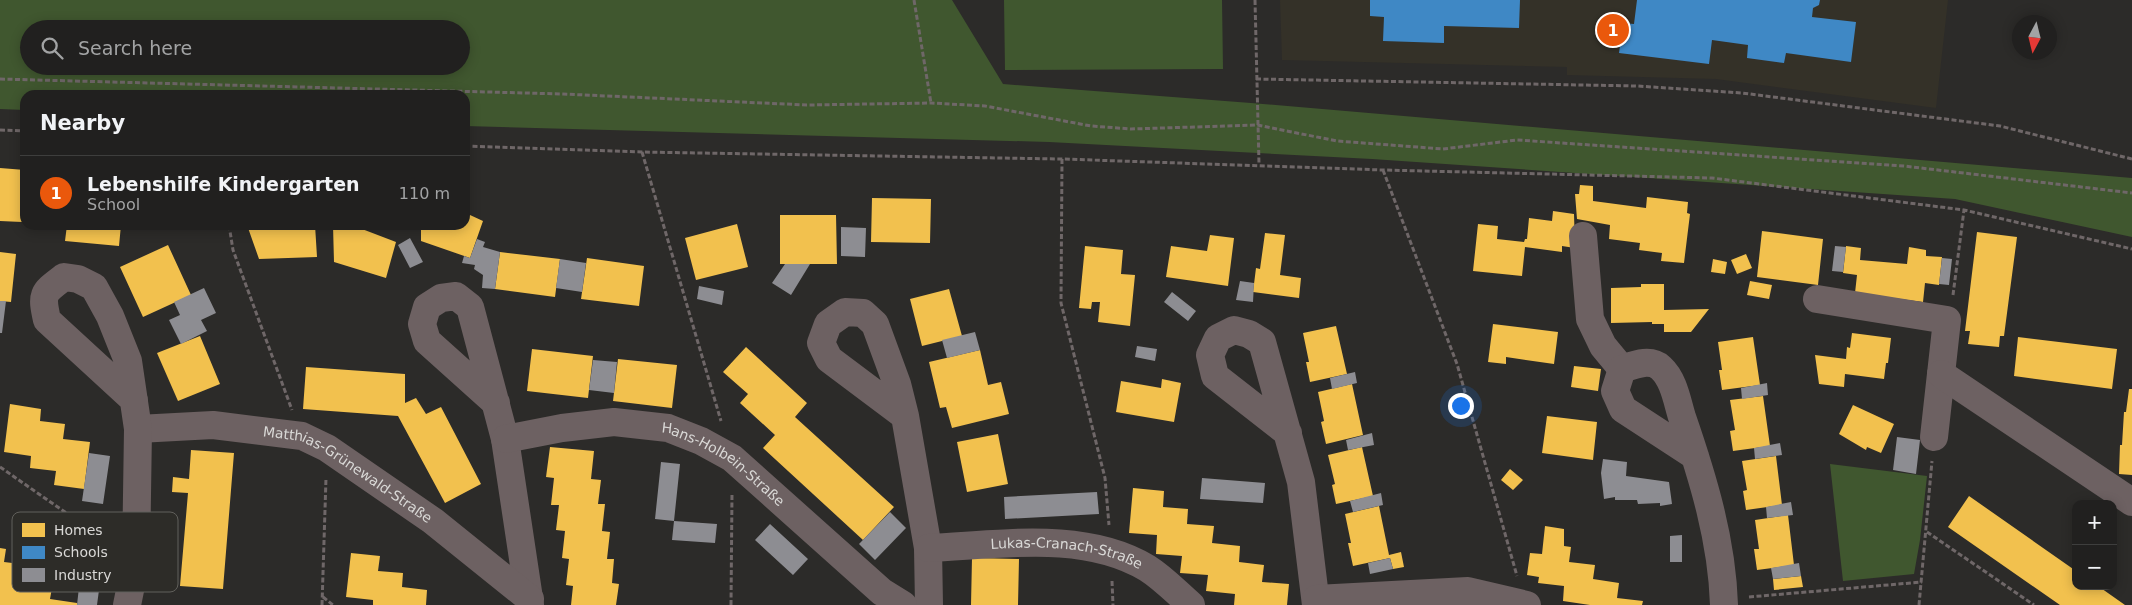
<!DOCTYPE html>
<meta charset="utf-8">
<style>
body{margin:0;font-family:"DejaVu Sans",sans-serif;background:#292828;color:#f1f3f6}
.controls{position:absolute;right:15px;bottom:15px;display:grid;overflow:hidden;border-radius:10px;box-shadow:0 2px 12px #0003}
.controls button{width:45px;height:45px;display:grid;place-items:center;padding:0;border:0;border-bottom:1px solid #3e3e3d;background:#21201f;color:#f1f3f6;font:25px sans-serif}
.compass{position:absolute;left:2012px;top:15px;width:45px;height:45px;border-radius:50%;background:#21201f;box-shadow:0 2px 12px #0003;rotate:187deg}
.you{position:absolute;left:1460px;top:405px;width:18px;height:18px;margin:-12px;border:4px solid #fff;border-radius:50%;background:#1a73e8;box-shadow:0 0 0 8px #1a73e833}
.badge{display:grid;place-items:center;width:32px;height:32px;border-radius:50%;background:#ea580c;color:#fff;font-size:16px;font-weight:700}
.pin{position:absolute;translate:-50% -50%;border:2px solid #fff;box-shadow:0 1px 5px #0006}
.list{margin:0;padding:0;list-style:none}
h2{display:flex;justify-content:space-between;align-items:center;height:65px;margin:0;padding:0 20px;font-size:21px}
h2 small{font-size:16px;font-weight:400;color:#a2a3a4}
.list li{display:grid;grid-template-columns:32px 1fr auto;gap:15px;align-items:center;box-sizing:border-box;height:75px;padding:0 20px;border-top:1px solid #3e3e3d}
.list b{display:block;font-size:19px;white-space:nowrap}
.list p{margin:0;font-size:16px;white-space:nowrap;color:#a2a3a4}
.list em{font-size:16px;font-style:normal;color:#a2a3a4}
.icon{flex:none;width:28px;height:28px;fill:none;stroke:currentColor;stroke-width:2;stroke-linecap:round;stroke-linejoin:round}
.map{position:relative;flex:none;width:2132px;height:605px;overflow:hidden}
.search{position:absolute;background:#21201f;box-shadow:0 2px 12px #0003;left:20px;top:20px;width:450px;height:55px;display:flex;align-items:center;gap:12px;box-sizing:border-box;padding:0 18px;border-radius:28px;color:#a2a3a4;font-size:19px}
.panel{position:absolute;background:#21201f;box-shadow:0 2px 12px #0003;left:20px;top:90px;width:450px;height:140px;border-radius:15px}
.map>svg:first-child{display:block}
.built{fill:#343128}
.green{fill:#40572f;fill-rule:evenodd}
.homes{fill:#f2c14e}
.schools{fill:#3f88c5}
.industry{fill:#8d8d92}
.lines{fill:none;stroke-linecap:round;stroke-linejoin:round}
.path{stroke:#6f6768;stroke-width:3;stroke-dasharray:5 2.5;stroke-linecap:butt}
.minor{stroke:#6d6162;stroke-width:28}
.labels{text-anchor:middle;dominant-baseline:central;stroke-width:5;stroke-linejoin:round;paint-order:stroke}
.street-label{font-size:14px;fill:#d9d8d6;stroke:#2d2c28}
.key{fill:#2d2c28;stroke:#61605c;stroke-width:1}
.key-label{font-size:14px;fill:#d9d8d6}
</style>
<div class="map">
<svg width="2132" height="605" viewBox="0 0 2132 605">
<rect width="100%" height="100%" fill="#2c2b29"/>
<path class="built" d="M 1280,0 L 1948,0 L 1936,108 L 1716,79 L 1567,75 L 1567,67 L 1282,60 Z"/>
<path class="green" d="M 0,0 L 952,0 L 1003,84 L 1251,103 L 2132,178 L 2132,237 L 1955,199 L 1372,159 L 1049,142 L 465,126 L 465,95 L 25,95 L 25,110 L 0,109 ZM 29,29 L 461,29 L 461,66 L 29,66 Z
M 1004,0 L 1222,0 L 1223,69 L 1005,70 Z
M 1830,464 L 1927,476 L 1920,540 L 1914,574 L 1843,581 Z"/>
<path class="homes" d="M 0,168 L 25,170 L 22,222 L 0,221 Z
M 1580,185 L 1593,186 L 1593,201 L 1646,208 L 1647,197 L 1688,202 L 1687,213 L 1690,214 L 1684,263 L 1661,261 L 1662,253 L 1639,250 L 1640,243 L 1609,239 L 1610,225 L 1577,219 L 1575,194 L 1579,194 Z
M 465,195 L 469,195 L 470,215 L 483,221 L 470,258 L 421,241 L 421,225 L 465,225 Z
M 872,198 L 931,199 L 930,243 L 871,242 Z
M 1553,211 L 1574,214 L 1575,248 L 1562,246 L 1562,252 L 1525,247 L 1522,276 L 1473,271 L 1478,224 L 1498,226 L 1497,239 L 1524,242 L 1525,239 L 1527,239 L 1529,218 L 1552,221 Z
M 780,215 L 836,215 L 837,264 L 780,264 Z
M 737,224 L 748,267 L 696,280 L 685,238 Z
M 67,225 L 121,225 L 119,246 L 65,241 Z
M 247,225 L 315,225 L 317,257 L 259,259 Z
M 333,225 L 362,225 L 362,229 L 396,242 L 386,278 L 334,262 Z
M 1762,231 L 1823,239 L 1818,285 L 1757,277 Z
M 1977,232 L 2017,237 L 2004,336 L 2000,336 L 1999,347 L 1968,344 L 1970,331 L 1965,331 Z
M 1265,233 L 1285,235 L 1280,275 L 1301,278 L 1299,298 L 1253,292 L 1256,268 L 1260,269 Z
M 1210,235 L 1234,238 L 1228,286 L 1166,277 L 1171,246 L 1207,251 Z
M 168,245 L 191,295 L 143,317 L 120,267 Z
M 1085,246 L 1123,250 L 1121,274 L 1135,275 L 1130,326 L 1098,322 L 1100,302 L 1092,302 L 1091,309 L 1079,308 Z
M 1846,246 L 1861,248 L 1860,260 L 1907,264 L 1909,247 L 1926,250 L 1926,256 L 1942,257 L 1939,285 L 1925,283 L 1923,302 L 1855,293 L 1857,275 L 1843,273 Z
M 0,252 L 16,254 L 11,302 L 0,301 Z
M 500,252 L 560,259 L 555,297 L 495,289 Z
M 1746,254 L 1752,268 L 1737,274 L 1731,260 Z
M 587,258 L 644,266 L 639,306 L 581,299 Z
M 1713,259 L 1727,262 L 1725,274 L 1711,272 Z
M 1750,281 L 1772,285 L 1769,299 L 1747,295 Z
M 1641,284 L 1664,284 L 1664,310 L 1709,309 L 1691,332 L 1664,332 L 1664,324 L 1652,324 L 1652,322 L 1611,323 L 1611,288 L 1641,287 Z
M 949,289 L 962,336 L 922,346 L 910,299 Z
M 1493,324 L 1558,332 L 1554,364 L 1506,357 L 1506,364 L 1488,362 Z
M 1336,326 L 1347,374 L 1310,382 L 1306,362 L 1309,362 L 1303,333 Z
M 1852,333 L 1891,338 L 1888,363 L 1886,363 L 1884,379 L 1845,374 L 1844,387 L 1819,384 L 1815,355 L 1846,359 L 1847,347 L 1850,348 Z
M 200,336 L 220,384 L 178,401 L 157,353 Z
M 1753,337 L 1760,385 L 1722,390 L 1719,370 L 1722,370 L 1718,342 Z
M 2018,337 L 2117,349 L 2112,389 L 2014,376 Z
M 746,347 L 807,403 L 795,417 L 894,507 L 863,540 L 763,448 L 775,435 L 740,403 L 748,394 L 723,372 Z
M 532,349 L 593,356 L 588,398 L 527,391 Z
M 980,350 L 988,385 L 1001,382 L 1009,414 L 952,428 L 946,407 L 940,408 L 929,362 Z
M 618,359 L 677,365 L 672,408 L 613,401 Z
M 1574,366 L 1601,369 L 1598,391 L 1571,387 Z
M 306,367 L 405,374 L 405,403 L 416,398 L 426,414 L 441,407 L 481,484 L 445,503 L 398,416 L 303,409 Z
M 1162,379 L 1181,383 L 1174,422 L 1116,412 L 1121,381 L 1161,388 Z
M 1352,384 L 1363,435 L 1326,444 L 1321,422 L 1324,421 L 1318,392 Z
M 2129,389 L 2132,389 L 2132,475 L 2119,474 L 2120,445 L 2122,445 L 2124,412 L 2126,412 Z
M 1763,396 L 1770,446 L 1733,451 L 1730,431 L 1735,430 L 1730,400 Z
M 10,404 L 41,409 L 40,421 L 65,424 L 63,439 L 90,442 L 84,489 L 54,485 L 56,471 L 30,468 L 31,456 L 4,452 Z
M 1853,405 L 1894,424 L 1881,453 L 1867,447 L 1866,450 L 1839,434 Z
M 1547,416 L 1597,422 L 1593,460 L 1542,453 Z
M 998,434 L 1008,484 L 967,492 L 957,442 Z
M 550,447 L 594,451 L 591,479 L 601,480 L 598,504 L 605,504 L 602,531 L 610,532 L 607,559 L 614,559 L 612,583 L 619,584 L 616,605 L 571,605 L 573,586 L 566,585 L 569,559 L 562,558 L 565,531 L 556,530 L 559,505 L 551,505 L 554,478 L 546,477 Z
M 1362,447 L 1373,496 L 1336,504 L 1332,485 L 1335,484 L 1328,455 Z
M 191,450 L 234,453 L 223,589 L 180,586 L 188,493 L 172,492 L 173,477 L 189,479 Z
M 1776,456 L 1782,505 L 1746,510 L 1743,491 L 1747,490 L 1742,461 Z
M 1510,469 L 1523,480 L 1513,490 L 1501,480 Z
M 1133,488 L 1164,491 L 1163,507 L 1188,509 L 1187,524 L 1214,526 L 1212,543 L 1240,546 L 1239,562 L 1264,565 L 1262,582 L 1289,584 L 1287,605 L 1234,605 L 1235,594 L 1206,591 L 1208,575 L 1180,573 L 1182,556 L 1156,554 L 1157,535 L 1129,533 Z
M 1969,496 L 2076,571 L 2076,586 L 2098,586 L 2125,605 L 2060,605 L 1948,527 Z
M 1379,506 L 1389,555 L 1401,552 L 1404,567 L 1393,569 L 1390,558 L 1353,566 L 1348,543 L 1351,543 L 1345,514 Z
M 1788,515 L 1794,565 L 1757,570 L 1754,549 L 1759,549 L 1755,520 Z
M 1545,526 L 1564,529 L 1564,546 L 1571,547 L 1569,562 L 1595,565 L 1593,579 L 1619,583 L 1617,598 L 1643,601 L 1642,605 L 1590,605 L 1563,601 L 1564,586 L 1538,583 L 1539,577 L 1527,575 L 1530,553 L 1542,554 Z
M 0,548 L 6,549 L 4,562 L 29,565 L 27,578 L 53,582 L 50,599 L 77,603 L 77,605 L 0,605 Z
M 351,553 L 380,556 L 378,571 L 403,573 L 402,587 L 427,590 L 426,605 L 373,605 L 373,600 L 346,597 Z
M 972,558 L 1019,559 L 1018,605 L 971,605 Z
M 1801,576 L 1803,587 L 1774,590 L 1773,579 Z"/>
<path class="schools" d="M 1370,0 L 1520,0 L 1519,28 L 1444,26 L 1444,43 L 1383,41 L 1384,17 L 1370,16 Z
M 1637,0 L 1820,0 L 1819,5 L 1813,8 L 1812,17 L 1856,22 L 1851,62 L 1786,53 L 1784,63 L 1747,58 L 1748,45 L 1712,40 L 1709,64 L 1619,53 L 1623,23 L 1634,24 Z"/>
<path class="industry" d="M 841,227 L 866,228 L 865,257 L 841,256 Z
M 410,238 L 423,262 L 410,268 L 398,245 Z
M 477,239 L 485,242 L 483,247 L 500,252 L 495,289 L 482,288 L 483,275 L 474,269 L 475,265 L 462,263 L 464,256 L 470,258 Z
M 1835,246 L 1846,247 L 1843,272 L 1832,271 Z
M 1942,258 L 1952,259 L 1949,285 L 1939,284 Z
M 560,259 L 586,263 L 582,292 L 556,288 Z
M 785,264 L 810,264 L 791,295 L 772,283 Z
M 1240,281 L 1254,283 L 1253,302 L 1236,300 Z
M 699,286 L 724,291 L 722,305 L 697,299 Z
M 204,288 L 216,313 L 201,320 L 207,331 L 181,344 L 169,320 L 180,315 L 174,302 Z
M 1172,292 L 1196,311 L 1188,321 L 1164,302 Z
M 0,301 L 6,301 L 2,333 L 0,333 Z
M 975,332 L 980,350 L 947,358 L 942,340 Z
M 1137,346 L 1157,349 L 1155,361 L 1135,357 Z
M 593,360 L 617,362 L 614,393 L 589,390 Z
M 1355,372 L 1357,383 L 1332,389 L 1330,378 Z
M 1767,383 L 1768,395 L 1742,399 L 1741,388 Z
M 1372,433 L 1374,445 L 1348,450 L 1346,440 Z
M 1897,437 L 1920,440 L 1916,474 L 1893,470 Z
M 1780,443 L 1782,455 L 1755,459 L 1754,448 Z
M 89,453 L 110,456 L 103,504 L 82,501 Z
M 1603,459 L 1627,462 L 1626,476 L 1669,482 L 1672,504 L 1660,506 L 1660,503 L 1638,504 L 1637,500 L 1615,500 L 1615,497 L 1604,499 L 1601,473 Z
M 661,462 L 680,464 L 674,521 L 655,519 Z
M 1202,478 L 1265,483 L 1263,503 L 1200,499 Z
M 1097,492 L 1099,514 L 1005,519 L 1004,497 Z
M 1381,493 L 1383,505 L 1353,512 L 1350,501 Z
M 1791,502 L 1793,515 L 1767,518 L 1766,507 Z
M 890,512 L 906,528 L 875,560 L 859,544 Z
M 674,521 L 717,524 L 715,543 L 672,540 Z
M 770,524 L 808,559 L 793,575 L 755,540 Z
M 1682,535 L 1682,562 L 1670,562 L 1670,536 Z
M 1390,558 L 1393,569 L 1370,574 L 1368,563 Z
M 1799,563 L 1801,576 L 1773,579 L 1771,568 Z
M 79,587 L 99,590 L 97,605 L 77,605 Z"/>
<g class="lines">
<path class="path" d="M 914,0 L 931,103
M 1255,0 L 1259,164
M 0,79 L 563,94 L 807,105 L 931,103 L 985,106 L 1091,126 L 1131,129 L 1257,125 L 1337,141 L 1443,149 L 1517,140 L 1904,166 L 2132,193
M 1256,79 L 1637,86 L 1742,93 L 2000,126 L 2132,159
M 0,130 L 25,131
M 465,146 L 642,152 L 1062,159 L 1383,170 L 1712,178 L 1964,210 L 2132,249
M 642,152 L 721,421
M 1062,159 L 1061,303 L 1105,478 L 1109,525
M 1383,170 L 1457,364 L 1517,576
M 229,225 L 233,250 L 292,410
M 1953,295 L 1964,210
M 0,467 L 111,544
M 1927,532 L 2034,605
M 1112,581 L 1113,605
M 323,597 L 333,605
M 1749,597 L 1922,582
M 322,605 L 326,478
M 731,605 L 732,493
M 1919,605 L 1932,461"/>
<g class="minor">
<path d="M 1583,236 L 1590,319 L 1603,346 L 1622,369"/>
<path d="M 1817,299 L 1947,320 L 1934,437"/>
<path d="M 1941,374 L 2132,502"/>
<path d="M 496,403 L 427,341 L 422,324 L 427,307 L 441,298 L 456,296 L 470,307 L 505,439 L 530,605"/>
<path d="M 905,416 L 829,359 L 821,343 L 828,324 L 845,312 L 863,313 L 875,324 L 897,384 L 905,416 L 928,548 L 929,605"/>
<path id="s1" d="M 138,429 L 213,425 L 302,436 L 327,448 L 433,521 L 530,599"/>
<path d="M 1288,433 L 1215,376 L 1210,355 L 1218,338 L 1234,330 L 1249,334 L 1262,342 L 1301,482 L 1316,605"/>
<path id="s2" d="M 505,439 L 562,428 L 614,422 L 668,428 L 701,441 L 732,458 L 882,592 L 903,605"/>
<path d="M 1695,456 L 1623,409 L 1615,391 L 1622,369 C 1634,365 1650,358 1661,368 C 1674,380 1677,401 1682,417 C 1703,478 1722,540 1724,605"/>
<path id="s3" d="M 928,548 C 998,545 1084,530 1147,568 C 1163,578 1176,592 1191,605"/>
<path d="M 1316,599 L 1468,591 L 1527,605"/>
<path d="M 127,605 L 136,561 L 138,429 L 128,361 L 110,316 L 94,287 L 78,279 L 64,277 C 43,293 41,293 47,320 L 134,400"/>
</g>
</g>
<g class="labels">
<g class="street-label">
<text stroke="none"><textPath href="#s2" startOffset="231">Hans-Holbein-Straße</textPath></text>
<text stroke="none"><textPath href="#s1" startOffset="222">Matthias-Grünewald-Straße</textPath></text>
<text stroke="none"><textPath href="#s3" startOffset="140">Lukas-Cranach-Straße</textPath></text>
</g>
</g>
<rect x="12" y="512" width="166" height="80" rx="8" class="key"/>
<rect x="22" y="523" width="23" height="14" fill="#f2c14e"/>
<rect x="22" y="546" width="23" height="13" fill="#3f88c5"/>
<rect x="22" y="568" width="23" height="14" fill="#8d8d92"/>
<g class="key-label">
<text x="54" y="535">Homes</text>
<text x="54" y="557">Schools</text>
<text x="54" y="580">Industry</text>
</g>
</svg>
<div class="controls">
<button>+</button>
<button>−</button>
</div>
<svg class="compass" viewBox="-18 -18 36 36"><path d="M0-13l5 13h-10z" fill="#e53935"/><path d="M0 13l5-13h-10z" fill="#a2a3a4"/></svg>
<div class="you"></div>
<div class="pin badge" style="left:1613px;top:30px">1</div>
<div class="search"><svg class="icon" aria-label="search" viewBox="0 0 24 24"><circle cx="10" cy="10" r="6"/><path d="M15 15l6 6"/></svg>Search here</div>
<section class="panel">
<h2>Nearby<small></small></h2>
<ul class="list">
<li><span class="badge">1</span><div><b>Lebenshilfe Kindergarten</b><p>School</p></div><em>110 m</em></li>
</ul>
</section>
</div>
